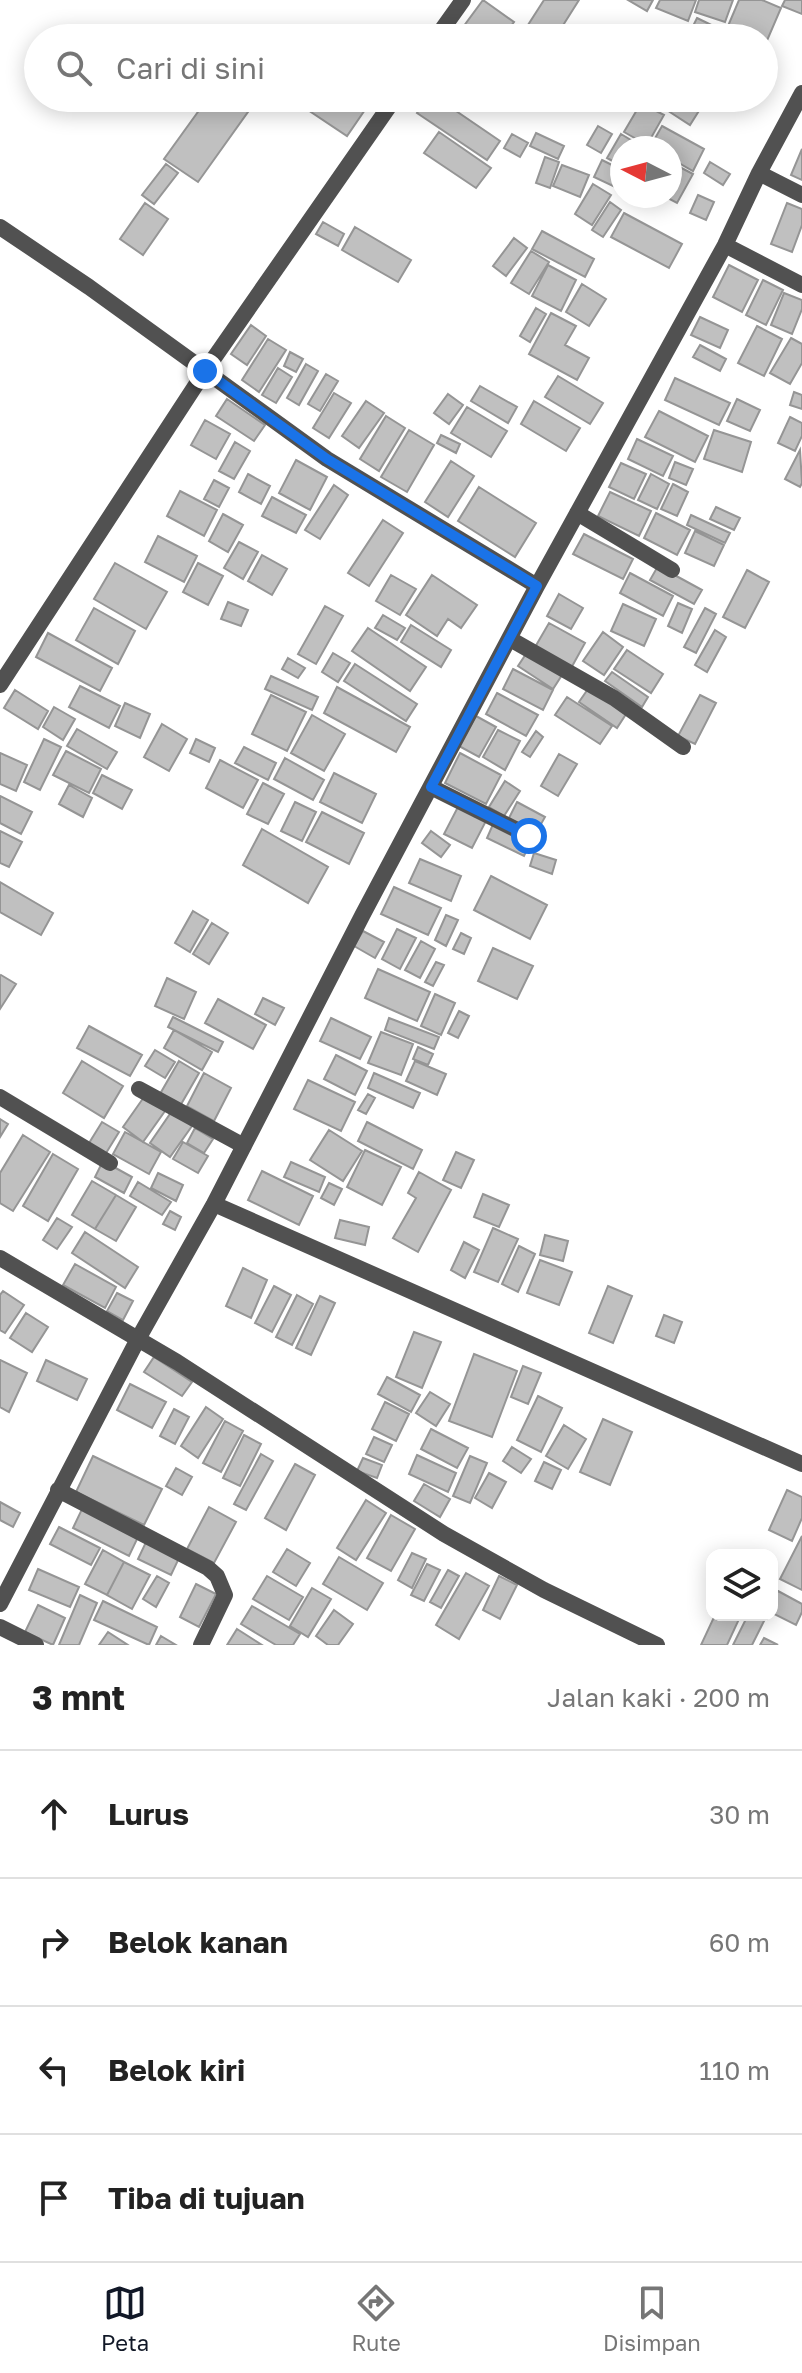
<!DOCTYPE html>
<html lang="id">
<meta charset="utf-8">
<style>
body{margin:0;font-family:"Golos Text",sans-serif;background:#f2f2f2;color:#222}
.controls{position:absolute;right:24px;bottom:24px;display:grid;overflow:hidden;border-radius:16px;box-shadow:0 4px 20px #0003}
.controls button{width:72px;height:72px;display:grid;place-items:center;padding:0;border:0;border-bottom:2px solid #e0e0e0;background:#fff;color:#222;font:40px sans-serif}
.compass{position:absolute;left:610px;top:136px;width:72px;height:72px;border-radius:50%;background:#fff;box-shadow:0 4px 20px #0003;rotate:276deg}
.stop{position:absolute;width:24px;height:24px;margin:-18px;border:6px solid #1a73e8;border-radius:50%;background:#fff}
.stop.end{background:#1a73e8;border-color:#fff;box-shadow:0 2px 8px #0008}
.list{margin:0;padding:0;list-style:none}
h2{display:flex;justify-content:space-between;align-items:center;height:104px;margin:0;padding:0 32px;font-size:34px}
h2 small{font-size:26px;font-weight:400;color:#767676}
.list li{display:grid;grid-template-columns:52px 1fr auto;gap:24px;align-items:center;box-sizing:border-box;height:128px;padding:0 32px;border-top:2px solid #e0e0e0}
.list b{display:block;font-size:30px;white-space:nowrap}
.list em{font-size:26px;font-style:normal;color:#767676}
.icon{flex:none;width:44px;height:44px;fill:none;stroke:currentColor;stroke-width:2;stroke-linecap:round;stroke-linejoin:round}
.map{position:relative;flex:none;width:802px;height:1645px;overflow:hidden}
.search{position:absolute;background:#fff;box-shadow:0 4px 20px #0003;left:24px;right:24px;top:24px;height:88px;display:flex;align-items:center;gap:20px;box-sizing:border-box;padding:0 28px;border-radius:44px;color:#767676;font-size:30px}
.sheet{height:616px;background:#fff}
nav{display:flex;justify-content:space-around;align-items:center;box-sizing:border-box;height:112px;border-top:2px solid #e0e0e0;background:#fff;font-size:22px;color:#767676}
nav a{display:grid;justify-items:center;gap:4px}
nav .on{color:#111827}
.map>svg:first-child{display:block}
.building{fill:#c0c0c0;stroke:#959595;stroke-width:2}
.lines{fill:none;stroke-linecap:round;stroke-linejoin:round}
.minor{stroke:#515151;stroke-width:16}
.route{stroke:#1a73e8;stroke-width:10}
</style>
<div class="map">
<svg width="802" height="1645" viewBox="0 0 802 1645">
<rect width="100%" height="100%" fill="#fff"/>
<path class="building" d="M 483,0 L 514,22 L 502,38 L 455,38 Z
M 544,0 L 579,0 L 555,38 L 548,38 L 528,25 Z
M 628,0 L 653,0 L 647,11 Z
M 660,0 L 696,0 L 688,21 L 656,8 Z
M 699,0 L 733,0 L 725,22 L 695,12 Z
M 739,0 L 762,0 L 781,8 L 766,43 L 764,38 L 755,38 L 728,26 Z
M 785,0 L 802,0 L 802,14 L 782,6 Z
M 697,18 L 738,38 L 687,38 Z
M 662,28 L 680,38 L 657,38 Z
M 208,98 L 258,98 L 198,182 L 164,159 Z
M 290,98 L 361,98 L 369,104 L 347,136 Z
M 427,98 L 437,98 L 500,141 L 487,160 L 417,113 Z
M 566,98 L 583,98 L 579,105 Z
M 659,98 L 707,98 L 690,125 L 656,103 Z
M 641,103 L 664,115 L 647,145 L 624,132 Z
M 598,126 L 612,134 L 601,153 L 587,145 Z
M 662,126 L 704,149 L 693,171 L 670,158 L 670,148 L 650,147 Z
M 439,132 L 491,168 L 476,188 L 424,153 Z
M 536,133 L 564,146 L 558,159 L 530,146 Z
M 512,134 L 528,143 L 520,157 L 504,148 Z
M 621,134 L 644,148 L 622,148 L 622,166 L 607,158 Z
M 802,149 L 802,180 L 791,175 Z
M 545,157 L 559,162 L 550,188 L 536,183 Z
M 602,160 L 622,170 L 615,187 L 594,177 Z
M 670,162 L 693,174 L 677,203 L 664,196 L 670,196 Z
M 710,162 L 730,174 L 723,185 L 704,173 Z
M 166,164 L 178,173 L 154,204 L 142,195 Z
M 562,165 L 589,175 L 580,197 L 553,186 Z
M 593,184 L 611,195 L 592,225 L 575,214 Z
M 698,195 L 714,202 L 706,220 L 690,213 Z
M 610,202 L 621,210 L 603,237 L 592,230 Z
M 145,203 L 168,219 L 143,255 L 120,239 Z
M 787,203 L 802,209 L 802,225 L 792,252 L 771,244 Z
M 624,213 L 682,244 L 669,268 L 611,237 Z
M 323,222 L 344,234 L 338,246 L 316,234 Z
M 355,227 L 411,260 L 398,282 L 342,250 Z
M 542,231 L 594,259 L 585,277 L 532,249 Z
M 514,238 L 527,248 L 506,276 L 493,266 Z
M 531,251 L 549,262 L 529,294 L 511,283 Z
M 548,265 L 576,280 L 561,311 L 532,296 Z
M 729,265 L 758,280 L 742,312 L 713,297 Z
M 763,280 L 783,290 L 766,325 L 746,315 Z
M 582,284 L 606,299 L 589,326 L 566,312 Z
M 784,293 L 802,300 L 802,309 L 792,334 L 771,325 Z
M 536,308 L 546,314 L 530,342 L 520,336 Z
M 551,313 L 576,326 L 565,345 L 589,358 L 577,380 L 529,354 Z
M 700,317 L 728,330 L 720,348 L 691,335 Z
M 251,325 L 266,336 L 247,365 L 231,354 Z
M 757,326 L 782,339 L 764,376 L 738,363 Z
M 791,338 L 802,344 L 802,363 L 790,384 L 770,373 Z
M 268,339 L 286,350 L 259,392 L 242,380 Z
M 700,345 L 726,359 L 720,371 L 693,357 Z
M 290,352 L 303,359 L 296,372 L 284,366 Z
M 306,364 L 318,371 L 299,405 L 287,398 Z
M 278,368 L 292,377 L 276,403 L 262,395 Z
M 326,374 L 338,381 L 320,411 L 308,404 Z
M 558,376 L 603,403 L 590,424 L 545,397 Z
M 675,378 L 730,403 L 719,425 L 665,400 Z
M 480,386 L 517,407 L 508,423 L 471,401 Z
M 794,392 L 802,395 L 802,409 L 790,405 Z
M 334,393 L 351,403 L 329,438 L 313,428 Z
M 448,394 L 463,405 L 449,424 L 434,413 Z
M 227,399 L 265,425 L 254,441 L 216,416 Z
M 737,399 L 760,410 L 750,431 L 727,421 Z
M 366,401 L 384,413 L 359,448 L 342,436 Z
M 534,401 L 580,428 L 566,451 L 521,424 Z
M 467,407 L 507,431 L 491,457 L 451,433 Z
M 659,411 L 708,436 L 695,462 L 645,437 Z
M 386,416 L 405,428 L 379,471 L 360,459 Z
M 790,417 L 802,423 L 802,436 L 795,451 L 778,443 Z
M 205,420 L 230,434 L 216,459 L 191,445 Z
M 409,430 L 434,445 L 407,492 L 381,477 Z
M 714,430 L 751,442 L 742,472 L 704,459 Z
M 441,435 L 460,444 L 456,453 L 437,443 Z
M 637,439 L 673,456 L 663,476 L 628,459 Z
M 235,442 L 250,451 L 234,479 L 219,471 Z
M 800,450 L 802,483 L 800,487 L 785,479 Z
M 296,460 L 327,477 L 310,510 L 279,493 Z
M 451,461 L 474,476 L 448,517 L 425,502 Z
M 675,462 L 693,469 L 686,485 L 669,478 Z
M 621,463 L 646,474 L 634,499 L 609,487 Z
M 248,474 L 270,486 L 261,504 L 239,492 Z
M 651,474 L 669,484 L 657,509 L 638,500 Z
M 214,480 L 229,488 L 219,507 L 204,499 Z
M 673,484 L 688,492 L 677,516 L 661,509 Z
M 334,485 L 348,495 L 320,539 L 305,530 Z
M 479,487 L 536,523 L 515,557 L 458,521 Z
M 180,491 L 217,510 L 204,536 L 167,516 Z
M 610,492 L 651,511 L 639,536 L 598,516 Z
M 272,497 L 306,515 L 296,533 L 262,516 Z
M 716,507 L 740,518 L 734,530 L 710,519 Z
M 656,513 L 690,530 L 677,555 L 644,538 Z
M 223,514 L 243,525 L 228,552 L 209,541 Z
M 691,515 L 730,533 L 725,543 L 687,525 Z
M 383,520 L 403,533 L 369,586 L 348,573 Z
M 695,531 L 724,545 L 714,566 L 685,553 Z
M 584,534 L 633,559 L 623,579 L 573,554 Z
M 158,536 L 197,556 L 184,582 L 145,562 Z
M 239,542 L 258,552 L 243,579 L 224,568 Z
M 262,555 L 287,569 L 272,595 L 248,581 Z
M 115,563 L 167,592 L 146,629 L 94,599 Z
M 198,563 L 223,576 L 208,605 L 183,592 Z
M 658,566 L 702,590 L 694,604 L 650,580 Z
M 747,570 L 769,582 L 745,628 L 723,617 Z
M 630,573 L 673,596 L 663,616 L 620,593 Z
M 391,575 L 416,589 L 400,615 L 376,601 Z
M 432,575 L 477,605 L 461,628 L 448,619 L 437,636 L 406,615 Z
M 559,594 L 583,608 L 571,629 L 547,616 Z
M 228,602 L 248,610 L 241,626 L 221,619 Z
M 678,603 L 692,609 L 682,633 L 668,626 Z
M 623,604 L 656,619 L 644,646 L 611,631 Z
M 325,606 L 343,616 L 316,664 L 298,654 Z
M 94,608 L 135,631 L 118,664 L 76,640 Z
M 705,608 L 716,614 L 696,653 L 684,647 Z
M 383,615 L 405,628 L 397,640 L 375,628 Z
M 549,623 L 585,643 L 570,670 L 534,649 Z
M 411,625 L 451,650 L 441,667 L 401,642 Z
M 368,628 L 426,667 L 410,691 L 352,651 Z
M 715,630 L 726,637 L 707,672 L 695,665 Z
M 603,632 L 623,647 L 604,675 L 583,661 Z
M 48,633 L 112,668 L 100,691 L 36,657 Z
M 627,650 L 663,674 L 651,693 L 614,669 Z
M 528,651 L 562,675 L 553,689 L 518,666 Z
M 333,653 L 350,663 L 338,682 L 322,672 Z
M 288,658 L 305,668 L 298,678 L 282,669 Z
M 355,664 L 417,704 L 406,721 L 344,681 Z
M 513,669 L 553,690 L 543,710 L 503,689 Z
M 612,672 L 648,697 L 642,707 L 605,681 Z
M 271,676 L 318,697 L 312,710 L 265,689 Z
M 80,686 L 120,706 L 109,728 L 69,707 Z
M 590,686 L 628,711 L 617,728 L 579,702 Z
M 337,687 L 410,727 L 396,752 L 324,713 Z
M 15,690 L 48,711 L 38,729 L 4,708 Z
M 497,693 L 538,715 L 526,736 L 486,714 Z
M 271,695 L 306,712 L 287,751 L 252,734 Z
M 700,695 L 716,703 L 695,744 L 678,736 Z
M 567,697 L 612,726 L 600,744 L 555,715 Z
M 125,703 L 150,714 L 140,738 L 115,726 Z
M 54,707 L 75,719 L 63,740 L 43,727 Z
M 312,715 L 345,734 L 324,771 L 291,753 Z
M 476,716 L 496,727 L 479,757 L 459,746 Z
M 162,724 L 187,739 L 169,771 L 144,757 Z
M 77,729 L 117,752 L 107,769 L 67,746 Z
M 498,730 L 520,741 L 505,770 L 483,757 Z
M 536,731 L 543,737 L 530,757 L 522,752 Z
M 44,739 L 61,747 L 40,790 L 24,782 Z
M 196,739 L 215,748 L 209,762 L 190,753 Z
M 244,747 L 276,763 L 268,780 L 235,763 Z
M 66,751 L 101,769 L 89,793 L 53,775 Z
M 0,753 L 27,765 L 16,791 L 0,784 Z
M 460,753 L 501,775 L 486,804 L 445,783 Z
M 559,754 L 577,764 L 558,796 L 541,786 Z
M 285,758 L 324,780 L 313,800 L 274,779 Z
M 220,760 L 258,780 L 243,808 L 206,788 Z
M 334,773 L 376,794 L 362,823 L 320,802 Z
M 102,775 L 132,790 L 122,809 L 93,793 Z
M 505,781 L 520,791 L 504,816 L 489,807 Z
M 263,783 L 284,794 L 268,824 L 247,814 Z
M 69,785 L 92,798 L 83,817 L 59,804 Z
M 0,796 L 32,812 L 21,834 L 0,823 Z
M 295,802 L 316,812 L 302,841 L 281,831 Z
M 517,802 L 545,817 L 536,833 L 509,818 Z
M 460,803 L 488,817 L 472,848 L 444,834 Z
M 322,812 L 364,833 L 349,864 L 306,842 Z
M 494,822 L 532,839 L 524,856 L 487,838 Z
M 262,829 L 328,867 L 308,903 L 243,865 Z
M 0,831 L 22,842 L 9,867 L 0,863 Z
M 431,831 L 450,845 L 441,857 L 422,843 Z
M 534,853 L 556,860 L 552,874 L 530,866 Z
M 420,859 L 461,876 L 451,901 L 409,883 Z
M 491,876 L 547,905 L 530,939 L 474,910 Z
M 0,882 L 53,913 L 41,935 L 0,912 Z
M 394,887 L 441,908 L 428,935 L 381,914 Z
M 193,911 L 208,920 L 190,952 L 175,943 Z
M 446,915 L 458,920 L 446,946 L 435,940 Z
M 212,923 L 228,933 L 209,964 L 193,954 Z
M 397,929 L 416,938 L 400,969 L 382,959 Z
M 363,931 L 384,942 L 375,958 L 354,946 Z
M 461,933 L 471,938 L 464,954 L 453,949 Z
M 421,941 L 435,949 L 420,978 L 405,970 Z
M 493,948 L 533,966 L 517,999 L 478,981 Z
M 436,962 L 444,965 L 433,986 L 425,982 Z
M 378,969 L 430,992 L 417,1021 L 365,998 Z
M 1,975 L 16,984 L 0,1009 L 0,976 Z
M 167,978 L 196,992 L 184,1019 L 155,1006 Z
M 435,994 L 455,1003 L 441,1035 L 421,1026 Z
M 263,998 L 284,1008 L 275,1025 L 255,1014 Z
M 218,999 L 266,1025 L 253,1049 L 205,1023 Z
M 459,1011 L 469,1016 L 458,1038 L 448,1033 Z
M 173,1017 L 223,1042 L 218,1052 L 168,1027 Z
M 331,1018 L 371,1037 L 360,1059 L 320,1041 Z
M 389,1018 L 439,1037 L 434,1049 L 385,1030 Z
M 89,1026 L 142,1055 L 130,1076 L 77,1048 Z
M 174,1030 L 212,1052 L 202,1070 L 164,1048 Z
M 381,1032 L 413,1044 L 401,1075 L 368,1063 Z
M 418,1047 L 433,1054 L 428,1065 L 413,1059 Z
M 155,1050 L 175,1062 L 165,1078 L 145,1066 Z
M 336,1055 L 367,1071 L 355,1095 L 324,1079 Z
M 82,1061 L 123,1086 L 104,1118 L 63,1093 Z
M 179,1061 L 199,1073 L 180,1106 L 160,1094 Z
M 415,1061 L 446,1074 L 437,1095 L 406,1081 Z
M 204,1073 L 231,1088 L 214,1121 L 187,1106 Z
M 374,1073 L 420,1093 L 413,1108 L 368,1088 Z
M 308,1080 L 355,1102 L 341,1131 L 294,1109 Z
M 368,1094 L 375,1098 L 366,1114 L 358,1110 Z
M 144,1097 L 165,1111 L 143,1142 L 123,1127 Z
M 172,1111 L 192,1126 L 170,1157 L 150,1143 Z
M 0,1119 L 8,1124 L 0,1137 Z
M 102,1122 L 119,1132 L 103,1158 L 86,1148 Z
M 367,1122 L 422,1150 L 413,1169 L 358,1141 Z
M 195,1128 L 213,1139 L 204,1153 L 187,1143 Z
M 329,1130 L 362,1151 L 343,1181 L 310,1160 Z
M 125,1132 L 161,1152 L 149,1174 L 113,1154 Z
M 23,1135 L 50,1152 L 13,1211 L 0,1203 L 0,1173 Z
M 183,1142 L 208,1156 L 198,1173 L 173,1159 Z
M 365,1150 L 401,1167 L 382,1205 L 347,1187 Z
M 456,1152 L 474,1160 L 461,1188 L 443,1180 Z
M 53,1154 L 78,1169 L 48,1221 L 23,1206 Z
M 103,1161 L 132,1177 L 124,1193 L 95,1177 Z
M 291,1162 L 325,1177 L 319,1192 L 284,1177 Z
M 262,1171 L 313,1196 L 299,1225 L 248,1200 Z
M 419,1172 L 451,1190 L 418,1252 L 393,1238 L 416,1198 L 408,1193 Z
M 158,1173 L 183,1185 L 176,1201 L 151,1188 Z
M 92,1181 L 116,1195 L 95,1229 L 72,1215 Z
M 138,1182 L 171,1202 L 162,1215 L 130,1196 Z
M 329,1183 L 342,1189 L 334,1205 L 321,1198 Z
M 483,1194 L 509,1205 L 499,1227 L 474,1217 Z
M 116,1195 L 136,1207 L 116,1241 L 95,1229 Z
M 170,1211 L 181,1217 L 175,1230 L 163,1224 Z
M 57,1218 L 72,1227 L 57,1249 L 43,1240 Z
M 340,1220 L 369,1227 L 365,1245 L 335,1238 Z
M 493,1228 L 518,1239 L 498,1282 L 474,1272 Z
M 85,1232 L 138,1267 L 125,1288 L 72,1253 Z
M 545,1235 L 568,1241 L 563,1261 L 540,1255 Z
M 464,1242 L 479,1250 L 465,1278 L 451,1270 Z
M 519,1246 L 535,1254 L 518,1292 L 502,1284 Z
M 540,1260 L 572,1272 L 559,1305 L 527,1293 Z
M 75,1264 L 116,1287 L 105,1308 L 63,1285 Z
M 243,1268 L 267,1280 L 251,1318 L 226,1306 Z
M 274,1286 L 291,1295 L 272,1332 L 255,1323 Z
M 608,1286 L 632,1296 L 613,1343 L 589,1333 Z
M 3,1291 L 24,1305 L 5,1333 L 0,1330 L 0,1295 Z
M 117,1293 L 133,1301 L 123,1320 L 107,1311 Z
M 297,1295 L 313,1304 L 292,1345 L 276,1337 Z
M 320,1296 L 335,1303 L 311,1355 L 296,1348 Z
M 26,1313 L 48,1327 L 32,1352 L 10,1338 Z
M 664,1315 L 682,1322 L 674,1343 L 656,1336 Z
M 414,1332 L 441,1342 L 422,1388 L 396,1377 Z
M 474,1354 L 517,1371 L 492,1437 L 449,1421 Z
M 154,1357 L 192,1382 L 182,1396 L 144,1372 Z
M 0,1360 L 27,1373 L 9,1412 L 0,1407 Z
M 46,1360 L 87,1379 L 77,1400 L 37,1381 Z
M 523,1366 L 541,1373 L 528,1404 L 511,1397 Z
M 387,1377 L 420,1395 L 411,1412 L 378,1394 Z
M 130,1384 L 166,1402 L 152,1428 L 117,1410 Z
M 430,1392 L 450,1404 L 436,1426 L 416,1413 Z
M 538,1396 L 562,1408 L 541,1452 L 517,1440 Z
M 385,1402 L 409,1414 L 396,1441 L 372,1429 Z
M 206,1407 L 223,1419 L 198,1458 L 181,1446 Z
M 174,1409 L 189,1417 L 175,1444 L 160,1436 Z
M 603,1419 L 632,1432 L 610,1485 L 580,1472 Z
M 225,1421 L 243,1431 L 221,1472 L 203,1463 Z
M 564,1425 L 586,1439 L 568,1469 L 546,1456 Z
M 431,1429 L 468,1448 L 457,1468 L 421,1449 Z
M 244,1435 L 261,1444 L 240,1486 L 223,1478 Z
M 374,1437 L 392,1445 L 384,1462 L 366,1454 Z
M 512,1447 L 531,1459 L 521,1473 L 503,1461 Z
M 261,1454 L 273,1461 L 246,1510 L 234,1504 Z
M 417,1455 L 456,1473 L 448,1492 L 409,1474 Z
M 93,1456 L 162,1489 L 144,1525 L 76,1492 Z
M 470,1456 L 487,1463 L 470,1503 L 453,1496 Z
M 363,1458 L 382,1465 L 377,1478 L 357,1471 Z
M 544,1462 L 561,1470 L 552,1489 L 535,1481 Z
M 295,1464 L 315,1475 L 286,1530 L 265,1518 Z
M 176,1468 L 192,1477 L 182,1495 L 166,1486 Z
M 489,1473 L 506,1482 L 492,1508 L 475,1498 Z
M 424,1484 L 450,1499 L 440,1517 L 414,1501 Z
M 787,1490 L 802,1497 L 802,1518 L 792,1541 L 769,1530 Z
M 366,1500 L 386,1513 L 356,1560 L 337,1548 Z
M 0,1502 L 20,1513 L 13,1527 L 0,1520 Z
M 83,1507 L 139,1535 L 129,1556 L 73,1528 Z
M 209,1507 L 236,1522 L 214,1563 L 187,1549 Z
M 391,1515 L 415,1529 L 391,1571 L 367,1558 Z
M 59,1527 L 100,1548 L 91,1565 L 50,1544 Z
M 802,1536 L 802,1590 L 780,1579 Z
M 147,1540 L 180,1556 L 171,1575 L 138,1559 Z
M 287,1549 L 310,1563 L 296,1586 L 273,1572 Z
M 103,1550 L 124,1562 L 107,1595 L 85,1584 Z
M 412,1553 L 426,1559 L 412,1588 L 398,1580 Z
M 339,1557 L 383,1583 L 367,1610 L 323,1584 Z
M 124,1562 L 150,1575 L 132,1609 L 107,1595 Z
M 427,1564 L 440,1570 L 424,1601 L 411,1595 Z
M 38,1569 L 79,1587 L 70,1607 L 29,1590 Z
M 448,1570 L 459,1576 L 441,1608 L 430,1602 Z
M 466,1573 L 489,1586 L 459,1639 L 436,1625 Z
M 157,1576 L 169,1583 L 156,1607 L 143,1599 Z
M 267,1576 L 303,1597 L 289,1620 L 253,1599 Z
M 499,1576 L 517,1585 L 500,1619 L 483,1610 Z
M 196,1584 L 216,1594 L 199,1627 L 180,1617 Z
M 312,1588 L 331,1599 L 308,1637 L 290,1626 Z
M 778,1591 L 802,1604 L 802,1612 L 796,1625 L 772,1613 L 772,1602 Z
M 80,1595 L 97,1603 L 79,1645 L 59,1645 Z
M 103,1601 L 157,1627 L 149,1645 L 94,1620 Z
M 38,1605 L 65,1618 L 53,1645 L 25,1632 Z
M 252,1606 L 300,1634 L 293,1645 L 276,1645 L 241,1624 Z
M 334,1610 L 353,1624 L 338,1645 L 328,1645 L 316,1636 Z
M 715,1615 L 740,1617 L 727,1645 L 701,1645 Z
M 748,1615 L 756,1615 L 765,1619 L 752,1645 L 733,1645 Z
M 237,1629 L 262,1645 L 227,1645 Z
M 108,1632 L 128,1645 L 99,1645 Z
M 161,1636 L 176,1645 L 156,1645 Z
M 764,1638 L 778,1645 L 760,1645 Z"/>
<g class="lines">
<path class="minor" d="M 436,38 L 463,0
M 759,173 L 802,195
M 0,227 L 89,287 L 327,459 L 537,586
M 725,245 L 802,285
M 577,513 L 672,570
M 510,639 L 614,698 L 683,747
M 0,685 L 205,371 L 395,98
M 431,787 L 529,836
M 139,1089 L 244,1146
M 0,1097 L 110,1163
M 214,1204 L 802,1464
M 0,1258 L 177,1362 L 444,1534 L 544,1590 L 657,1645
M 58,1490 L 208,1568 L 217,1576 L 225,1595 L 201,1645
M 0,1604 L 138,1339 L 214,1204 L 363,914 L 537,586 L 725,245 L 759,173 L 802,93
M 0,1627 L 36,1645"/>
</g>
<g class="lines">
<path class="route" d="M 205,371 L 327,459 L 537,586 L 431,787 L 529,836"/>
</g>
</svg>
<div class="controls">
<button><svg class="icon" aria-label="layers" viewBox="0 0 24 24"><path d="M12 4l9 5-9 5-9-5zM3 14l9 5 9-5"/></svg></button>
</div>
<svg class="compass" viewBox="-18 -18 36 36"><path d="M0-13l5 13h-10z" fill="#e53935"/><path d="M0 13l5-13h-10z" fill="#767676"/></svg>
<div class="stop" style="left:529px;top:836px"></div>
<div class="stop end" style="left:205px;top:371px"></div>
<div class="search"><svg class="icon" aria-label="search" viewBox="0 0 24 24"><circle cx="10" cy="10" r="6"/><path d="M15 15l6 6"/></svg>Cari di sini</div>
</div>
<section class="sheet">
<h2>3 mnt<small>Jalan kaki · 200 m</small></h2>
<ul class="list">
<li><svg class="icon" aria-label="ahead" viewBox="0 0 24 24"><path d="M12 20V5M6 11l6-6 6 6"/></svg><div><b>Lurus</b></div><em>30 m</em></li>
<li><svg class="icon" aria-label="right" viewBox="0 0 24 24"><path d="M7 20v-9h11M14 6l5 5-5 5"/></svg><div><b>Belok kanan</b></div><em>60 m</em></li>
<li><svg class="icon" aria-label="left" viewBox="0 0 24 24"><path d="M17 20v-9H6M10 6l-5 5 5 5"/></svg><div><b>Belok kiri</b></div><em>110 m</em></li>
<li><svg class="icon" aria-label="arrive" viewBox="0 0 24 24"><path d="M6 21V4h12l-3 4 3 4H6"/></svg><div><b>Tiba di tujuan</b></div></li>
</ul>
</section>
<nav>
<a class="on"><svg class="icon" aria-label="map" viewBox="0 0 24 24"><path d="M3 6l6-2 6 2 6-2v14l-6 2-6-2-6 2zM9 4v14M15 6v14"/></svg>Peta</a>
<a><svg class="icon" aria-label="directions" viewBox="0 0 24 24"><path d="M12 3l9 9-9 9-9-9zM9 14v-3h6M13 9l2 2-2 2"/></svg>Rute</a>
<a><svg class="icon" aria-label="saved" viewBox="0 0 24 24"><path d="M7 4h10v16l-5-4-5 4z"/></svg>Disimpan</a>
</nav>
